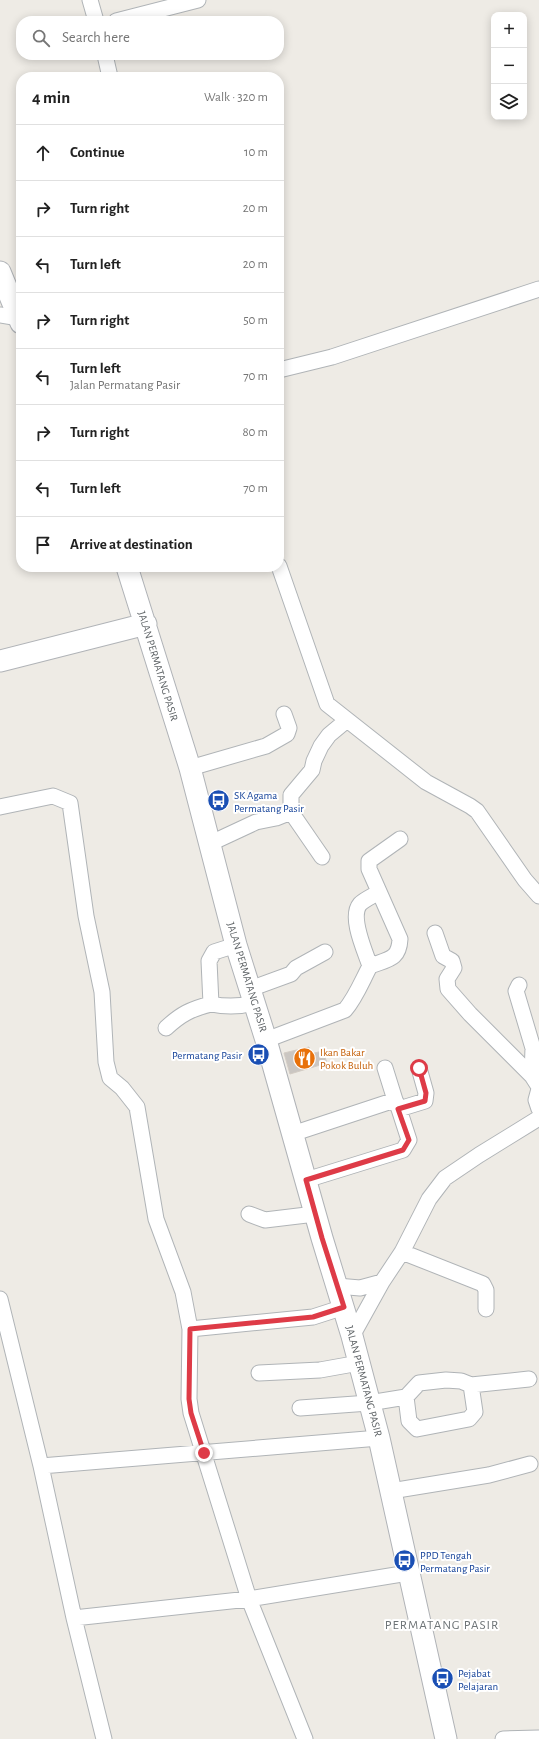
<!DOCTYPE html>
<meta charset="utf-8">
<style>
body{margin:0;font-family:"Alegreya Sans",sans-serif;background:#f6f6f6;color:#222}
.controls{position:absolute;right:12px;top:12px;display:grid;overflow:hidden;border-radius:8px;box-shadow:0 2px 10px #0003}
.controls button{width:36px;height:36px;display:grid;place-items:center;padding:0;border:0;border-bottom:1px solid #e0e0e0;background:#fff;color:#222;font:20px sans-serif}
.stop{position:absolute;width:12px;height:12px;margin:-9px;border:3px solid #de3b47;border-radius:50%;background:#fff}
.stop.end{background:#de3b47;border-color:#fff;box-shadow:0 1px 4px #0008}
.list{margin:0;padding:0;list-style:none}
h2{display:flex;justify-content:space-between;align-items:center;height:52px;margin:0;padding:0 16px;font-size:17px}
h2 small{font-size:13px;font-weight:400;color:#767676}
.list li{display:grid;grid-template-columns:26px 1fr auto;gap:12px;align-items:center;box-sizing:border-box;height:56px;padding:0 16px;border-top:1px solid #e0e0e0}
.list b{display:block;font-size:15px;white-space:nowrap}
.list p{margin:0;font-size:13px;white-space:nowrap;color:#767676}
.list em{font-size:13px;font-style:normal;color:#767676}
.icon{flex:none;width:22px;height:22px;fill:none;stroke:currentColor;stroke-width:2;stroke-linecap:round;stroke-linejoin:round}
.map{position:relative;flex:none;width:539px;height:1739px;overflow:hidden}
.search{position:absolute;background:#fff;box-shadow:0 2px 10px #0003;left:16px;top:16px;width:268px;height:44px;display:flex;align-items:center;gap:10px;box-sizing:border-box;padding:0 14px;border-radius:16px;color:#767676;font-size:15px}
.panel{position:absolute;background:#fff;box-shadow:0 2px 10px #0003;left:16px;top:72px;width:268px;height:500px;border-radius:16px}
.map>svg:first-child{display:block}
.building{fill:#cac6c2;stroke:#d3ccc4}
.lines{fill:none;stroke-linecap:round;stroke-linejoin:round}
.street-casing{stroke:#b0b4b7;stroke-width:17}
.secondary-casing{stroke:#b0b3b7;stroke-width:23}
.street{stroke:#fff;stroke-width:15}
.secondary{stroke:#fff;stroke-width:21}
.route{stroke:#de3b47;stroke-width:5}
.labels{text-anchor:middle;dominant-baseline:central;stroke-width:4;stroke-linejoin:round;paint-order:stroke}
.street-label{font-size:11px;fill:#5d6265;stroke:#fff}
.transit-label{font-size:11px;fill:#164399;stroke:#fff;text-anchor:start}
.food-label{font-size:11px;fill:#c56008;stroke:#fff;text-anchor:start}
.quarter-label{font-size:13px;letter-spacing:1px;fill:#6e7477;stroke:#fff}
</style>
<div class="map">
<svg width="539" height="1739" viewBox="0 0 539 1739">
<rect width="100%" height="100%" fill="#eeebe5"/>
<path class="building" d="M 309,1047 L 310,1054 L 323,1051 L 327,1063 L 290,1074 L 284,1053 Z"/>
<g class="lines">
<defs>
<path id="street" d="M 90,0 L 96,21
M 116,21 L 198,0
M 105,55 L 110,77
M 0,315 L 19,318
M 279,370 L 332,357 L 539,289
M 279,566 L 327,704 L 426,782 L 470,806 L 477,811 L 525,880 L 539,896
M 190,768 L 266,746 L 287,734 L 289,728 L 284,714
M 0,807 L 53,796 L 70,803 L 86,916 L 102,992 L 106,1062 L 110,1078 L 122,1088 L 137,1107 L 156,1219 L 183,1292 L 190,1329 L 189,1399 L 191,1413 L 249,1599 L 305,1739
M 291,812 L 322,857
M 211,843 L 256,822 L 276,818 L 291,812 L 291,795 L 312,770 L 314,761 L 321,746 L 329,735 L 347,720
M 435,933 L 443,956 L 452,961 L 454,968 L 447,979 L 448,989 L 470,1014 L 532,1076 L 539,1087
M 370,966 C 388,959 399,960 400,939 L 369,869 L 369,861 L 400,839
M 519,985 L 516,991 L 533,1048 L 532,1076
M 250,989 L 291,974 L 296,968 L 325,952
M 211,1004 C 226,1007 239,1007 254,1003
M 166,1028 C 181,1014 191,1009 211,1004 L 209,961 L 214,952 L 236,945
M 266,1040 L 345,1010 C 356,997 362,981 370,966 C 365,951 349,917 360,904 C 365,899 373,896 379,892
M 385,1068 L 395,1100
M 539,1089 L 536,1100 L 539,1109
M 292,1134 L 395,1100 L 399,1109
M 306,1180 L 403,1150 L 409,1140 L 399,1109 L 425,1101 L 426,1093 L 419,1068
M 249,1214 L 265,1220 L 315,1214
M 402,1252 L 483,1284 L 486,1290 L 486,1309
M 337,1286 L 360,1288 L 382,1282
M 0,1299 L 41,1466 L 74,1618 L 104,1739
M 190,1329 L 313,1317 L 344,1307
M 352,1336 L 382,1282 L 402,1252 L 429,1199 L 445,1178 L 479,1155 L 539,1118
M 259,1373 L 320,1370 L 359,1363
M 406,1397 L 409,1421 L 417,1429 L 469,1419 L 475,1412 L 471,1385
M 300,1408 L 369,1403 L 406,1397 L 419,1383 L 446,1380 L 461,1381 L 471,1385 L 529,1379
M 41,1466 L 379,1438
M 391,1491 L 489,1475 L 530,1464
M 74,1618 L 249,1599 L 408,1573
M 503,1739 L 539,1738"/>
<path id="secondary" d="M 0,272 L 21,323
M 127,567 L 190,768 L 236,945 L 266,1040 L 322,1238 L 352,1336 L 379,1438 L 446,1739
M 0,661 L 146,624"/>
</defs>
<use href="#street" class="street-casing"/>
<use href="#secondary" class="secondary-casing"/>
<use href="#street" class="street"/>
<use href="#secondary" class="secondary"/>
</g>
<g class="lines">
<path class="route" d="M 204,1453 L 191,1413 L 189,1399 L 190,1329 L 313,1317 L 344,1307 L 322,1238 L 306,1180 L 403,1150 L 409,1140 L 398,1109 L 425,1101 L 426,1093 L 419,1068"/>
</g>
<defs>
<symbol id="bus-disc" viewBox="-11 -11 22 22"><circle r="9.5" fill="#1a4fb4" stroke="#fff"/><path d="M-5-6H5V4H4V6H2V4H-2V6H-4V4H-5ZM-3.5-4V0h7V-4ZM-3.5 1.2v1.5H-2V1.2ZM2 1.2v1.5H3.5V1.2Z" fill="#fff"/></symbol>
<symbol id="restaurant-disc" viewBox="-11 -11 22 22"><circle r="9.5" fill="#e8710a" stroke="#fff"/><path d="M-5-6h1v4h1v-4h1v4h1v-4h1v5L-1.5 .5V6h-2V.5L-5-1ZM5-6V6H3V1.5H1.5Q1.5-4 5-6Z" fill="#fff"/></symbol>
</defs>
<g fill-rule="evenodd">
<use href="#bus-disc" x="206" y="788" width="25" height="25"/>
<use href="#bus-disc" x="246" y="1042" width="25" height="25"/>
<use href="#restaurant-disc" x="292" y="1046" width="25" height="25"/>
<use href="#bus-disc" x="392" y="1548" width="25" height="25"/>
<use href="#bus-disc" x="430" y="1666" width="25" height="25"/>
</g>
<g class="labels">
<g class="street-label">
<text transform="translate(158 666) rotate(73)">JALAN PERMATANG PASIR</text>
<text transform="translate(247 977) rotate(73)">JALAN PERMATANG PASIR</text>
<text transform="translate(364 1381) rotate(75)">JALAN PERMATANG PASIR</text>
</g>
<g class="transit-label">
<text x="234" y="795">SK Agama<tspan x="234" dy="13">Permatang Pasir</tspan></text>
<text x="242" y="1055" text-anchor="end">Permatang Pasir</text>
<text x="420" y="1555">PPD Tengah<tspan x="420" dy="13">Permatang Pasir</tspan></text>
<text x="458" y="1673">Pejabat<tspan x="458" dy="13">Pelajaran</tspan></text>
</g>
<g class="food-label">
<text x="320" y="1052">Ikan Bakar<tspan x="320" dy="13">Pokok Buluh</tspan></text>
</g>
<g class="quarter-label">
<text x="442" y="1625">PERMATANG PASIR</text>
</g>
</g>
</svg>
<div class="controls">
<button>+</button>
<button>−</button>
<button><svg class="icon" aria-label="layers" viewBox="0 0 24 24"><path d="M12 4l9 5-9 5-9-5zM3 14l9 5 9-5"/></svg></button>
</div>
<div class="stop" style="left:419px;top:1068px"></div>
<div class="stop end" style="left:204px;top:1453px"></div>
<div class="search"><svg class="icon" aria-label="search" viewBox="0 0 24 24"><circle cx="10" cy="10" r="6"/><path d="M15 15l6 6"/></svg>Search here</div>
<section class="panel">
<h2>4 min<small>Walk · 320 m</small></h2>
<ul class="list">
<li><svg class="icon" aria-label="ahead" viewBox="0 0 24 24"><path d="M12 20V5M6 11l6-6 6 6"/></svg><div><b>Continue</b></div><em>10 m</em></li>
<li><svg class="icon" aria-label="right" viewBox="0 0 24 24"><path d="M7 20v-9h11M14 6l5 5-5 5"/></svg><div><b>Turn right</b></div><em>20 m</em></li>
<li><svg class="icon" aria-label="left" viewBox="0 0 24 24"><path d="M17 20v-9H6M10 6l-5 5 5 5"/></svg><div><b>Turn left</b></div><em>20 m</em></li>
<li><svg class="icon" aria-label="right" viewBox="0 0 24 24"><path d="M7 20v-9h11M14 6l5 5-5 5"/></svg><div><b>Turn right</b></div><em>50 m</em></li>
<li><svg class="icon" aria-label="left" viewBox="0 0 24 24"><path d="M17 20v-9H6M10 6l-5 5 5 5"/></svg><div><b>Turn left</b><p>Jalan Permatang Pasir</p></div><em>70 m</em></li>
<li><svg class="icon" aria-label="right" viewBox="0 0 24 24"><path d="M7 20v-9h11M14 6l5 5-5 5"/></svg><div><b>Turn right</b></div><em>80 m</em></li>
<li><svg class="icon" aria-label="left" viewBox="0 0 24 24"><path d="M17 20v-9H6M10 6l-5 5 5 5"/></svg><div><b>Turn left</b></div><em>70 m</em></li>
<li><svg class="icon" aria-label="arrive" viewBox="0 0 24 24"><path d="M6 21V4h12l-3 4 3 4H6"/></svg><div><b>Arrive at destination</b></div></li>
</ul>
</section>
</div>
